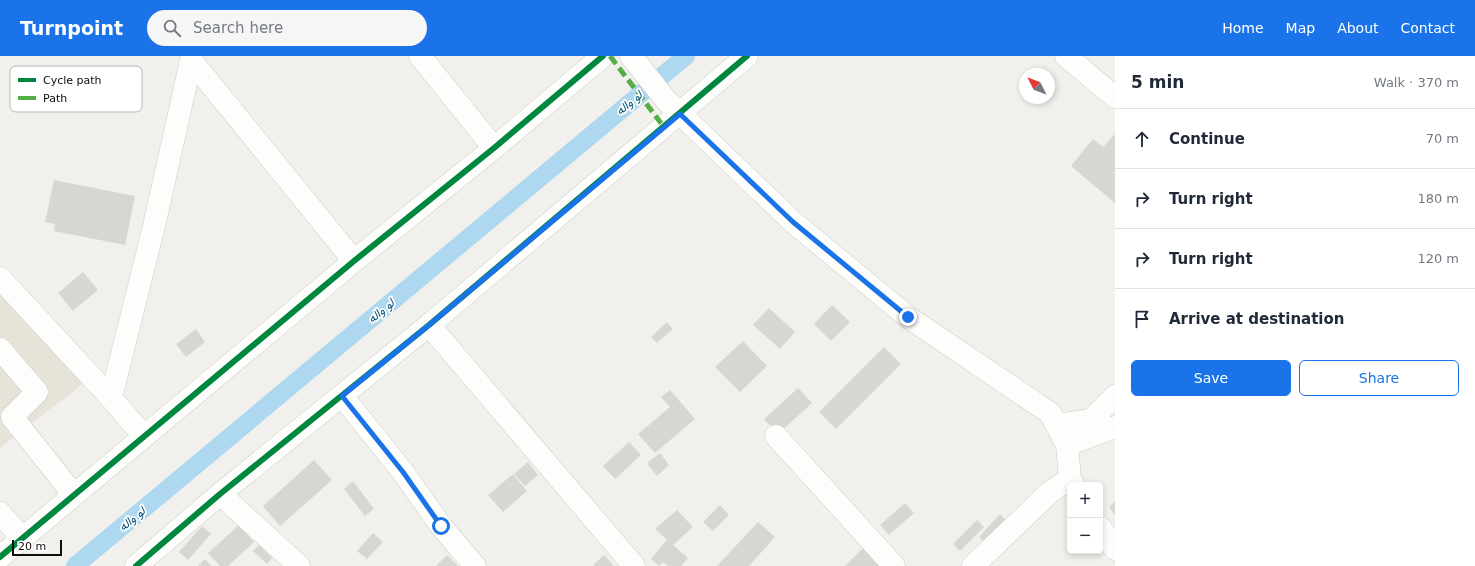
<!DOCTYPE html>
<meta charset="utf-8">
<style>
body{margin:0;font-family:"DejaVu Sans",Vazirmatn,sans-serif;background:#f6f6f7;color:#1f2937}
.controls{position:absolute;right:12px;bottom:12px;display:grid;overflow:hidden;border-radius:6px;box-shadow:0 2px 6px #0003}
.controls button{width:36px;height:36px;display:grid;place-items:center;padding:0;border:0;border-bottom:1px solid #e0e1e3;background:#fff;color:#1f2937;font:20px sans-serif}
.compass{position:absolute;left:1019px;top:12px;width:36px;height:36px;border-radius:50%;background:#fff;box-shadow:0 2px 6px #0003;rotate:312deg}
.scale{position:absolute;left:12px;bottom:10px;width:50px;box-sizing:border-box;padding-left:4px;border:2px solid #0f0e0b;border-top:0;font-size:11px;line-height:14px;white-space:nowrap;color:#0f0e0b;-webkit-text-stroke:3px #fff;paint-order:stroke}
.stop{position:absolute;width:12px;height:12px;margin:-9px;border:3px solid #1a73e8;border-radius:50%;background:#fff}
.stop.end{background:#1a73e8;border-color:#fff;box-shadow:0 1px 4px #0008}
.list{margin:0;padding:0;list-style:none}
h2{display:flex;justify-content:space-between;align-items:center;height:52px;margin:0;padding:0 16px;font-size:17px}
h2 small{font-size:13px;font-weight:400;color:#747a83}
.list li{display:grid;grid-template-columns:26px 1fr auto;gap:12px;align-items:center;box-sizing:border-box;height:60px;padding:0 16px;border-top:1px solid #e0e1e3}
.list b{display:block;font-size:15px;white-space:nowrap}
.list em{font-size:13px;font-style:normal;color:#747a83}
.actions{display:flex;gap:8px;padding:12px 16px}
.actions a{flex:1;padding:9px 0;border:1px solid #1a73e8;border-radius:6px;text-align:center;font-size:14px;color:#1a73e8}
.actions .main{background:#1a73e8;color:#fff}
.icon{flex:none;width:22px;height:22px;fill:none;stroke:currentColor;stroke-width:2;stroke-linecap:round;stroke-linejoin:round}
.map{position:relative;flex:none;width:1115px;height:510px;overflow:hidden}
header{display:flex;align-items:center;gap:24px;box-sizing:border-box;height:56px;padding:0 20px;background:#1a73e8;color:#fff}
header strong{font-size:19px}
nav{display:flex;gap:22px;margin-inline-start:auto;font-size:14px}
.search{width:280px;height:36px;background:#f6f6f7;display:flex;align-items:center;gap:10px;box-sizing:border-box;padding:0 14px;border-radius:22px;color:#747a83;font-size:15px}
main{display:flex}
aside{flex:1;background:#fff}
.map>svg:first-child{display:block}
.built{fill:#e6e3d8}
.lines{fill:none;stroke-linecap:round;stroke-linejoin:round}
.canal{stroke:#aed8f0;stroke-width:18}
.building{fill:#d8d6d3}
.minor-casing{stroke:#cdccc9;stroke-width:23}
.minor{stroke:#fdfdfc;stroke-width:22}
.quiet{stroke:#54b044;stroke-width:5;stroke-dasharray:10 5;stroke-linecap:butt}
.cycleway-casing{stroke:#fff;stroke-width:8}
.cycleway{stroke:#00873e;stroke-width:6}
.route{stroke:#1a73e8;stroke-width:5}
.labels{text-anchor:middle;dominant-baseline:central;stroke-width:3.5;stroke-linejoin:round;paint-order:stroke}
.water-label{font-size:12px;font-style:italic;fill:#005173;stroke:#fff}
.key{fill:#fff;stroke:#b7b7b6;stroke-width:1}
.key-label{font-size:11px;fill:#0f0e0b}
</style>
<header>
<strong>Turnpoint</strong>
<div class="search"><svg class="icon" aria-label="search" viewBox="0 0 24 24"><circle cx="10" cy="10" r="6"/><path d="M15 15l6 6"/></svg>Search here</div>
<nav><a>Home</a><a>Map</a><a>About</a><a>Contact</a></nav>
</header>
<main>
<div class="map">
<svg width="1115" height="510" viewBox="0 0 1115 510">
<rect width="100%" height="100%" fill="#f1f0ec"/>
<path class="built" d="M 0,236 L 84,327 L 0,392 Z"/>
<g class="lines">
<path class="canal" d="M 75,510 L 686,0"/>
</g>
<path class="building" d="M 1115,78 L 1115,147 L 1071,110 L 1093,83 L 1103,91 Z
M 54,124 L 135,140 L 125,189 L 54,175 L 55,168 L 45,166 Z
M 83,216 L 98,234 L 73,255 L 58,237 Z
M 832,249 L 850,266 L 831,285 L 814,268 Z
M 769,252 L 795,276 L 780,293 L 753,269 Z
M 667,266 L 673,273 L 657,287 L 651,281 Z
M 196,273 L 205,286 L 186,301 L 176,288 Z
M 743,285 L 767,310 L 740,336 L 715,311 Z
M 884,291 L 901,308 L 836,373 L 819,356 Z
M 798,332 L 812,347 L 778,378 L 764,363 Z
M 670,334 L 695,363 L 655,397 L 638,378 L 670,351 L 661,341 Z
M 629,386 L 641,399 L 615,423 L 603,410 Z
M 660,397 L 669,409 L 657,420 L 647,407 Z
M 314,404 L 332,424 L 280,470 L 263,450 Z
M 528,406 L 538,419 L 525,430 L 514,418 Z
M 513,418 L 527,435 L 503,456 L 488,439 Z
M 353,425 L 374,453 L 365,460 L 344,433 Z
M 1115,445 L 1115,459 L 1109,451 Z
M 905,447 L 914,457 L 889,479 L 880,469 Z
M 720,449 L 729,459 L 713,475 L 703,466 Z
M 677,454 L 693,471 L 673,489 L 688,502 L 681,510 L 668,510 L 663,506 L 659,510 L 651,503 L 667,484 L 655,473 Z
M 1000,458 L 1008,466 L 987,489 L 979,481 Z
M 977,464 L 984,471 L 960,495 L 953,488 Z
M 758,466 L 775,481 L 749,510 L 717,510 Z
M 239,469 L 254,486 L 228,510 L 220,510 L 208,497 Z
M 202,470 L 211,478 L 188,504 L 179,496 Z
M 373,477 L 383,486 L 367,503 L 357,495 Z
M 259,489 L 272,502 L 267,508 L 253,495 Z
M 866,489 L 886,510 L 845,510 Z
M 447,499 L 458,510 L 436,510 Z
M 604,499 L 614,510 L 595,510 L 593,509 Z
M 205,503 L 211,510 L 198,510 Z"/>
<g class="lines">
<defs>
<path id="minor" d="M 420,0 L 494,92
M 631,0 L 666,44 L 793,166 L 908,261 L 1050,357 L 1067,389 L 1070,423 L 1074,429
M 1066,0 L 1115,41
M 191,4 L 354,205
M 0,222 L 111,342 L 144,380
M 429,269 L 634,510
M 0,293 L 37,336 L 12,361 L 74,439
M 342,340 L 403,416 L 441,470 L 475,510
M 111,342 L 154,170 L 192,0
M 1057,369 L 1091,364 L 1115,340
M 776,380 L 894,510
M 1067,389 L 1115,371
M 220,438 L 299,510
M 0,457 L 22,482
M 1100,471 L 1115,493
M 0,501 L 354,205 L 494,92 L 603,0
M 136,510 L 220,438 L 429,269 L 747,0
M 973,510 L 1050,436 L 1070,423"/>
</defs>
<use href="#minor" class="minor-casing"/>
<use href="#minor" class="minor"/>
<path class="quiet" d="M 610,0 L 664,71"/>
<defs>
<path id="cycleway" d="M 0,501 L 354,205 L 494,92 L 603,0
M 136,510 L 220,438 L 429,269 L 747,0"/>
</defs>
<use href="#cycleway" class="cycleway-casing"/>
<use href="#cycleway" class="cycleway"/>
</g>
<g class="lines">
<path class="route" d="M 441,470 L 403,416 L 342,340 L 429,269 L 680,58 L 793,166 L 908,261"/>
</g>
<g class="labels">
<g class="water-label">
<text transform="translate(629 47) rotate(-40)">لو واله</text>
<text transform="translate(381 255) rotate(-40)">لو واله</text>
<text transform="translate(132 463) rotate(-40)">لو واله</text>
</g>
</g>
<rect x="10" y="10" width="132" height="46" rx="6" class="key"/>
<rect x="18" y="22" width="18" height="4" fill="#00873e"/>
<rect x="18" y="40" width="18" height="4" fill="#54b044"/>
<g class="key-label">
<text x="43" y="28">Cycle path</text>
<text x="43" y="46">Path</text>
</g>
</svg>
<div class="controls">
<button>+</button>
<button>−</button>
</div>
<svg class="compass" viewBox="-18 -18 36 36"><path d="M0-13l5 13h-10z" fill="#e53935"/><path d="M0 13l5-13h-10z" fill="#747a83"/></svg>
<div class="scale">20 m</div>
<div class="stop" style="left:441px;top:470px"></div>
<div class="stop end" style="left:908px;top:261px"></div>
</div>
<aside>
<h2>5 min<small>Walk · 370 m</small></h2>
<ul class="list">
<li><svg class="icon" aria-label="ahead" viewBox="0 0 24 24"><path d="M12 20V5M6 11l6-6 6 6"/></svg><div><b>Continue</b></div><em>70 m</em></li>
<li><svg class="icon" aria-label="right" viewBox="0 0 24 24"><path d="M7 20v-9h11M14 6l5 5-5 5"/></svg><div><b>Turn right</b></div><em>180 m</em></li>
<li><svg class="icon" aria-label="right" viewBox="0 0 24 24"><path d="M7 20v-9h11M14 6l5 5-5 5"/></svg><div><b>Turn right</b></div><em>120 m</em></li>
<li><svg class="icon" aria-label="arrive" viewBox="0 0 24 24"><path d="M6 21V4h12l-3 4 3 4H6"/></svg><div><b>Arrive at destination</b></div></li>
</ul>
<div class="actions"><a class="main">Save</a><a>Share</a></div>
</aside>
</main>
